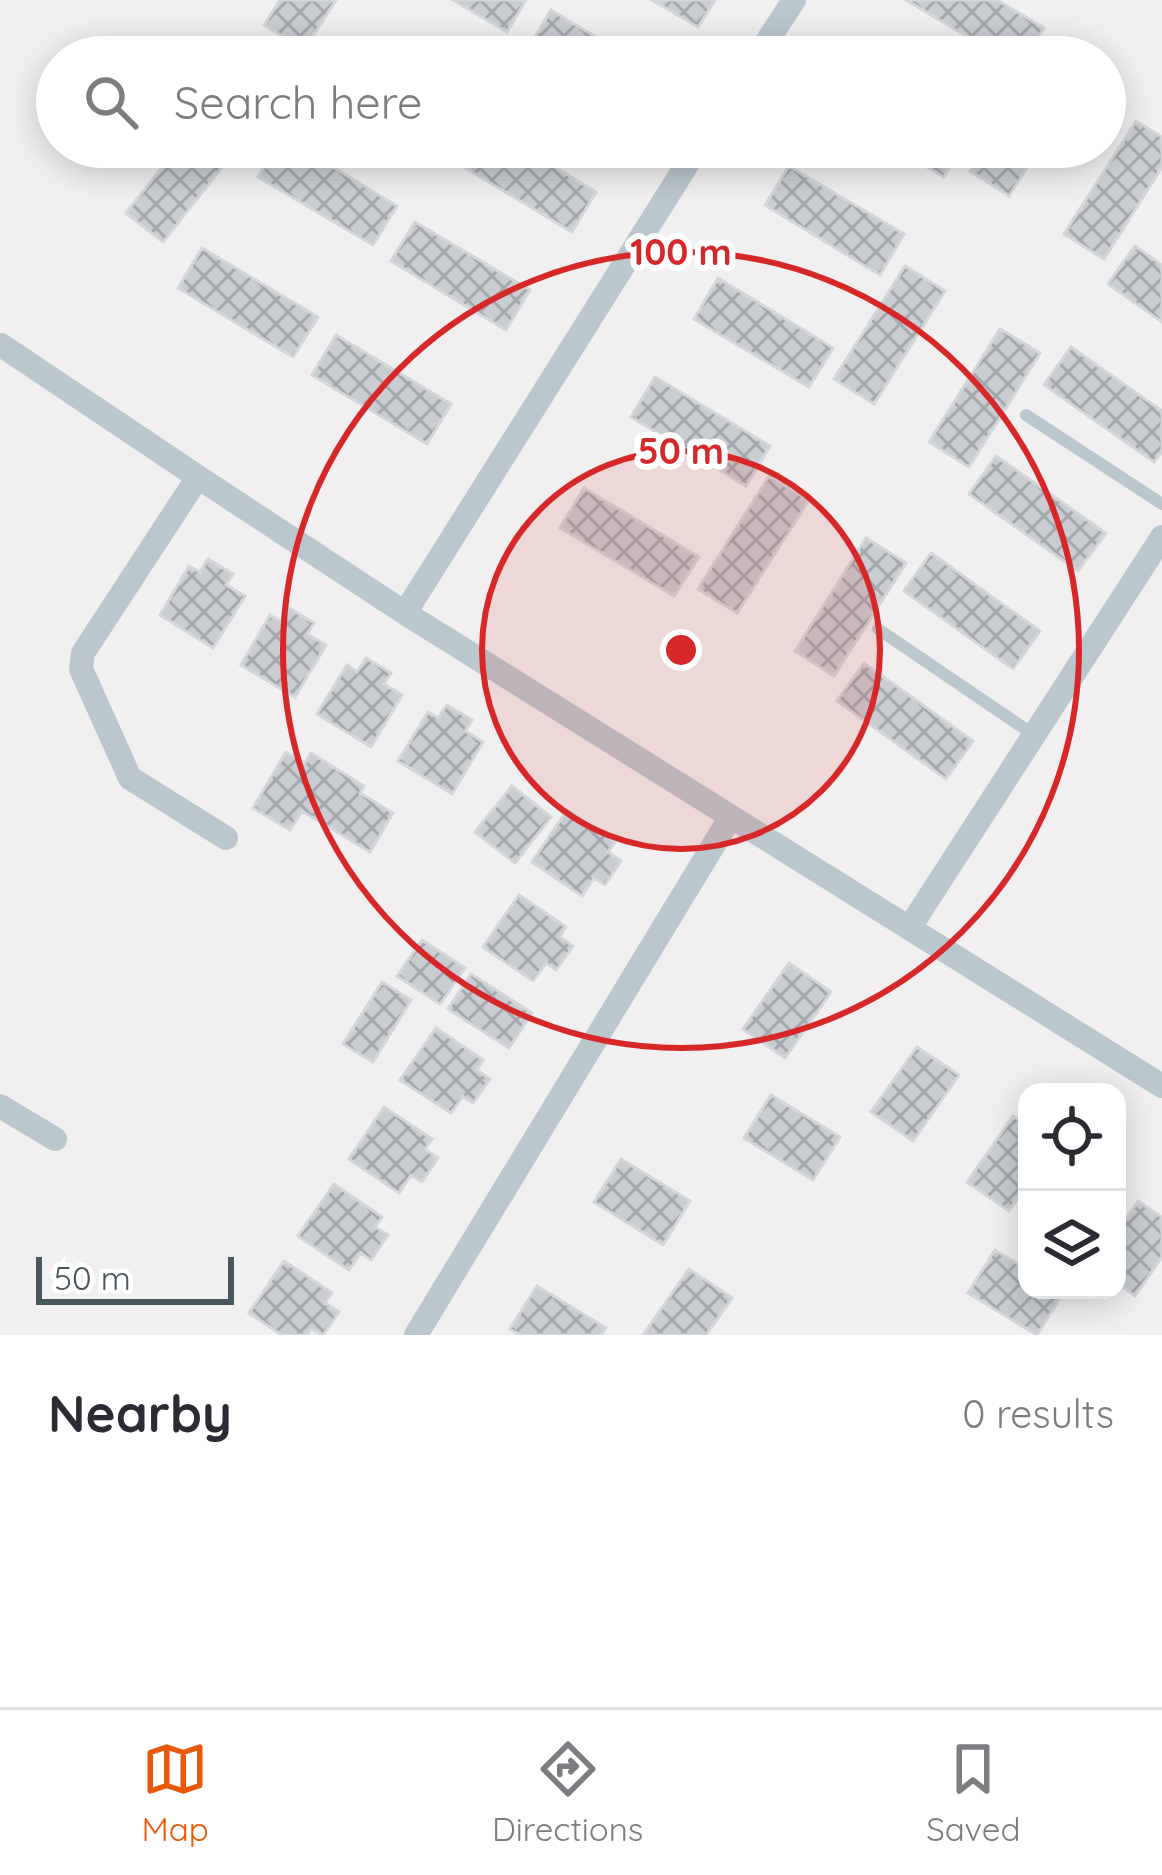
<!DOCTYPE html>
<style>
body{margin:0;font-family:Quicksand,sans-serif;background:#f2f2f3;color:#2b2b33}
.controls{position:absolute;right:36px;bottom:36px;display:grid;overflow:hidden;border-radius:24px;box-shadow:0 6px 30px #0003}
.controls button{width:108px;height:108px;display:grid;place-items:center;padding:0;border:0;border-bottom:3px solid #e1e1e2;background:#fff;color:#2b2b33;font:60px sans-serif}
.scale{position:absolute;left:36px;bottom:30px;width:198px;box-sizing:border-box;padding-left:12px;border:6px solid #47575c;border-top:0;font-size:33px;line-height:42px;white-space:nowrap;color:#47575c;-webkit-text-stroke:9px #fff;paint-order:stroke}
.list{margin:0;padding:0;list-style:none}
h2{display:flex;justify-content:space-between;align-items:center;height:156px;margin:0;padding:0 48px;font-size:51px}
h2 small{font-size:39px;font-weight:400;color:#7c7c81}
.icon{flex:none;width:66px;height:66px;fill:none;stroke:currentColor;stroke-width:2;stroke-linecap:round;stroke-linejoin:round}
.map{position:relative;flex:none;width:1162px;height:1335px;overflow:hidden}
.search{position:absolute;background:#fff;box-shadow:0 6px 30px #0003;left:36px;right:36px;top:36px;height:132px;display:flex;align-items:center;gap:30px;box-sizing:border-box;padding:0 42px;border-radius:66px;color:#7c7c81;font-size:45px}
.sheet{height:372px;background:#fff}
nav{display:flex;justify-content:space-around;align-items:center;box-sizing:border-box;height:168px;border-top:3px solid #e1e1e2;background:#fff;font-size:33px;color:#7c7c81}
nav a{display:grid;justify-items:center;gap:6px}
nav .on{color:#ea580c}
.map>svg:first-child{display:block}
.building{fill:url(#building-cross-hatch);stroke:#d3d7da;stroke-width:3}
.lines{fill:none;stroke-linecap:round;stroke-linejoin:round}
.lane{stroke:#bac7cc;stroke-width:12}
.street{stroke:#bac7cc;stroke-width:24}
.ring{fill:none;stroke:#d62828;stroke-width:6}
.centre{fill:#d62828;stroke:#fff;stroke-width:6}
.ring-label{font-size:36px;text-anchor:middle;font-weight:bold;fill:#d62828;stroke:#fff;stroke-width:12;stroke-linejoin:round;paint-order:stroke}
</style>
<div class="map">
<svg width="1162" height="1335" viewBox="0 0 1162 1335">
<defs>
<pattern id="building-cross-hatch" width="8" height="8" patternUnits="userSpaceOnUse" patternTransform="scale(3)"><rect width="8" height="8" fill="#c9cdd1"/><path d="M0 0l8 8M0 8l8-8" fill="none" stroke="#a5a9ad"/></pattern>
</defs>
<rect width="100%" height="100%" fill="#f1efef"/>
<path class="building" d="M 280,0 L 336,0 L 304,50 L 264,25 Z
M 453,0 L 526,0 L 507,32 Z
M 652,0 L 715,0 L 698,27 Z
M 906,0 L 997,0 L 1044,28 L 1026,57 L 1001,57 Z
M 551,10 L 629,57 L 538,57 L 527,50 Z
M 1136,121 L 1162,137 L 1162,167 L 1104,259 L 1064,234 Z
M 178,147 L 238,147 L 163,242 L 126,213 Z
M 276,147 L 300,147 L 397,206 L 373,245 L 258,177 Z
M 467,147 L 521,147 L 596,192 L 572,232 L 457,163 Z
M 893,147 L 962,147 L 944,177 Z
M 985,147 L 1040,147 L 1009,196 L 970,171 Z
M 789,166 L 904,234 L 880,275 L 765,205 Z
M 415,222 L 530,290 L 506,330 L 391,261 Z
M 1135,246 L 1162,265 L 1162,322 L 1108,284 Z
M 202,248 L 318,317 L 293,357 L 178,288 Z
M 905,266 L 945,291 L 874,404 L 834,379 Z
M 718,278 L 833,348 L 809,387 L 694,319 Z
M 1000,329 L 1040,353 L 969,467 L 929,442 Z
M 336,335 L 451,404 L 427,444 L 312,375 Z
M 1071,347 L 1162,411 L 1162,451 L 1154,462 L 1044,385 Z
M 655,377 L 770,446 L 746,486 L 631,417 Z
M 996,456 L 1106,533 L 1078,571 L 969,494 Z
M 769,476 L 809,500 L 737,613 L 698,589 Z
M 584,488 L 699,557 L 674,596 L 560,528 Z
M 866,538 L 906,563 L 834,676 L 795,651 Z
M 931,553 L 1040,631 L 1013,669 L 904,591 Z
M 208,559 L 233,574 L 226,585 L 245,596 L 213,648 L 160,615 L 189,566 L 200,572 Z
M 289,608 L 314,623 L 307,634 L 326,645 L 295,697 L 241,665 L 270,615 L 281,622 Z
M 366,658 L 391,673 L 384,684 L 402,695 L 371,747 L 317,714 L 347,665 L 357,672 Z
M 864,663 L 973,741 L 946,779 L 837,701 Z
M 447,705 L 472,720 L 465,731 L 483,742 L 452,794 L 398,761 L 428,712 L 438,718 Z
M 286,752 L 305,763 L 311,753 L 364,786 L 360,793 L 393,813 L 370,852 L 302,811 L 290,830 L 253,808 Z
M 512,786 L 551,817 L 515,863 L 475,832 Z
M 567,810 L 615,842 L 608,852 L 621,861 L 605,885 L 594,878 L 582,896 L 532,862 Z
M 519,895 L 566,927 L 560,937 L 573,946 L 556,970 L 546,963 L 533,981 L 483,947 Z
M 422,940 L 465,968 L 440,1004 L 397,976 Z
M 789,963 L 831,992 L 785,1058 L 743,1029 Z
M 471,974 L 532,1013 L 509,1048 L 448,1009 Z
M 382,982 L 411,1000 L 373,1062 L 343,1044 Z
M 436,1028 L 483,1060 L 477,1070 L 490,1079 L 473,1103 L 463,1096 L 451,1113 L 400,1080 Z
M 917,1047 L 959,1075 L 913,1141 L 871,1112 Z
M 771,1095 L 840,1137 L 813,1180 L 744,1138 Z
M 384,1107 L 432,1139 L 425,1149 L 438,1158 L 422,1182 L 411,1175 L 399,1193 L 349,1159 Z
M 1013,1116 L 1027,1125 L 1027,1185 L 1009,1211 L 967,1182 Z
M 621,1159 L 690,1201 L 663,1245 L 594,1202 Z
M 334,1184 L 382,1217 L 375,1227 L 388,1235 L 371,1260 L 361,1253 L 349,1270 L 298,1236 Z
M 1138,1201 L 1162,1217 L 1162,1257 L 1135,1296 L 1117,1283 L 1117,1232 Z
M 995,1250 L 1027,1269 L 1027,1290 L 1064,1292 L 1037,1335 L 968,1293 Z
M 284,1261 L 332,1293 L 325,1303 L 339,1312 L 323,1335 L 311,1329 L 307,1335 L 282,1335 L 249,1313 Z
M 689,1269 L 732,1298 L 706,1335 L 643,1335 Z
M 537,1286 L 606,1328 L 601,1335 L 520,1335 L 510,1329 Z"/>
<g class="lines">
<path class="lane" d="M 1026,415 L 1162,504
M 878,629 L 1034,735"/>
<path class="street" d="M 757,57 L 794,0
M 1,345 L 198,477
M 405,613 L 698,147
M 226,838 L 130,778 L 81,669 L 83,653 L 198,477 L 405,613 L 1162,1086
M 910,927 L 1162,537
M 0,1106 L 55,1139
M 416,1335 L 730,818"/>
</g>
<circle cx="681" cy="650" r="199" fill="#d62828" fill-opacity=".12"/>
<g class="ring">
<circle cx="681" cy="650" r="199"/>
<circle cx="681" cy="650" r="398"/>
</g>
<circle cx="681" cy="650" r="18" class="centre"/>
<g class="ring-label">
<text x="681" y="265">100 m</text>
<text x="681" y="464">50 m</text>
</g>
</svg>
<div class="controls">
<button><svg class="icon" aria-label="locate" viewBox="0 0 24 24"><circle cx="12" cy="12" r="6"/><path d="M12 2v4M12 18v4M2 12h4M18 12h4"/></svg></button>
<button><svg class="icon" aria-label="layers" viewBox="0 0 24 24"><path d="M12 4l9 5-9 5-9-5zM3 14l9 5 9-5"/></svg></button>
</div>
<div class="scale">50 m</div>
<div class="search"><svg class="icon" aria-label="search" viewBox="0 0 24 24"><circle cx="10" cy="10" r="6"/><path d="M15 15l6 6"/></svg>Search here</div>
</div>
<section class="sheet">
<h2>Nearby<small>0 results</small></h2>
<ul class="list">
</ul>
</section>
<nav>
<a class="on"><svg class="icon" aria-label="map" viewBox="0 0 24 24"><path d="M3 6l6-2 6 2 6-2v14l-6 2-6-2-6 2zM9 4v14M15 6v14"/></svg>Map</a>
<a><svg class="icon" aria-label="directions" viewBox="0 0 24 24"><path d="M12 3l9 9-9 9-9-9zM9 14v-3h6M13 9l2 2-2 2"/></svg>Directions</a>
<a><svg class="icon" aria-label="saved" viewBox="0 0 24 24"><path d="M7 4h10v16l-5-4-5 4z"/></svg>Saved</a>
</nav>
